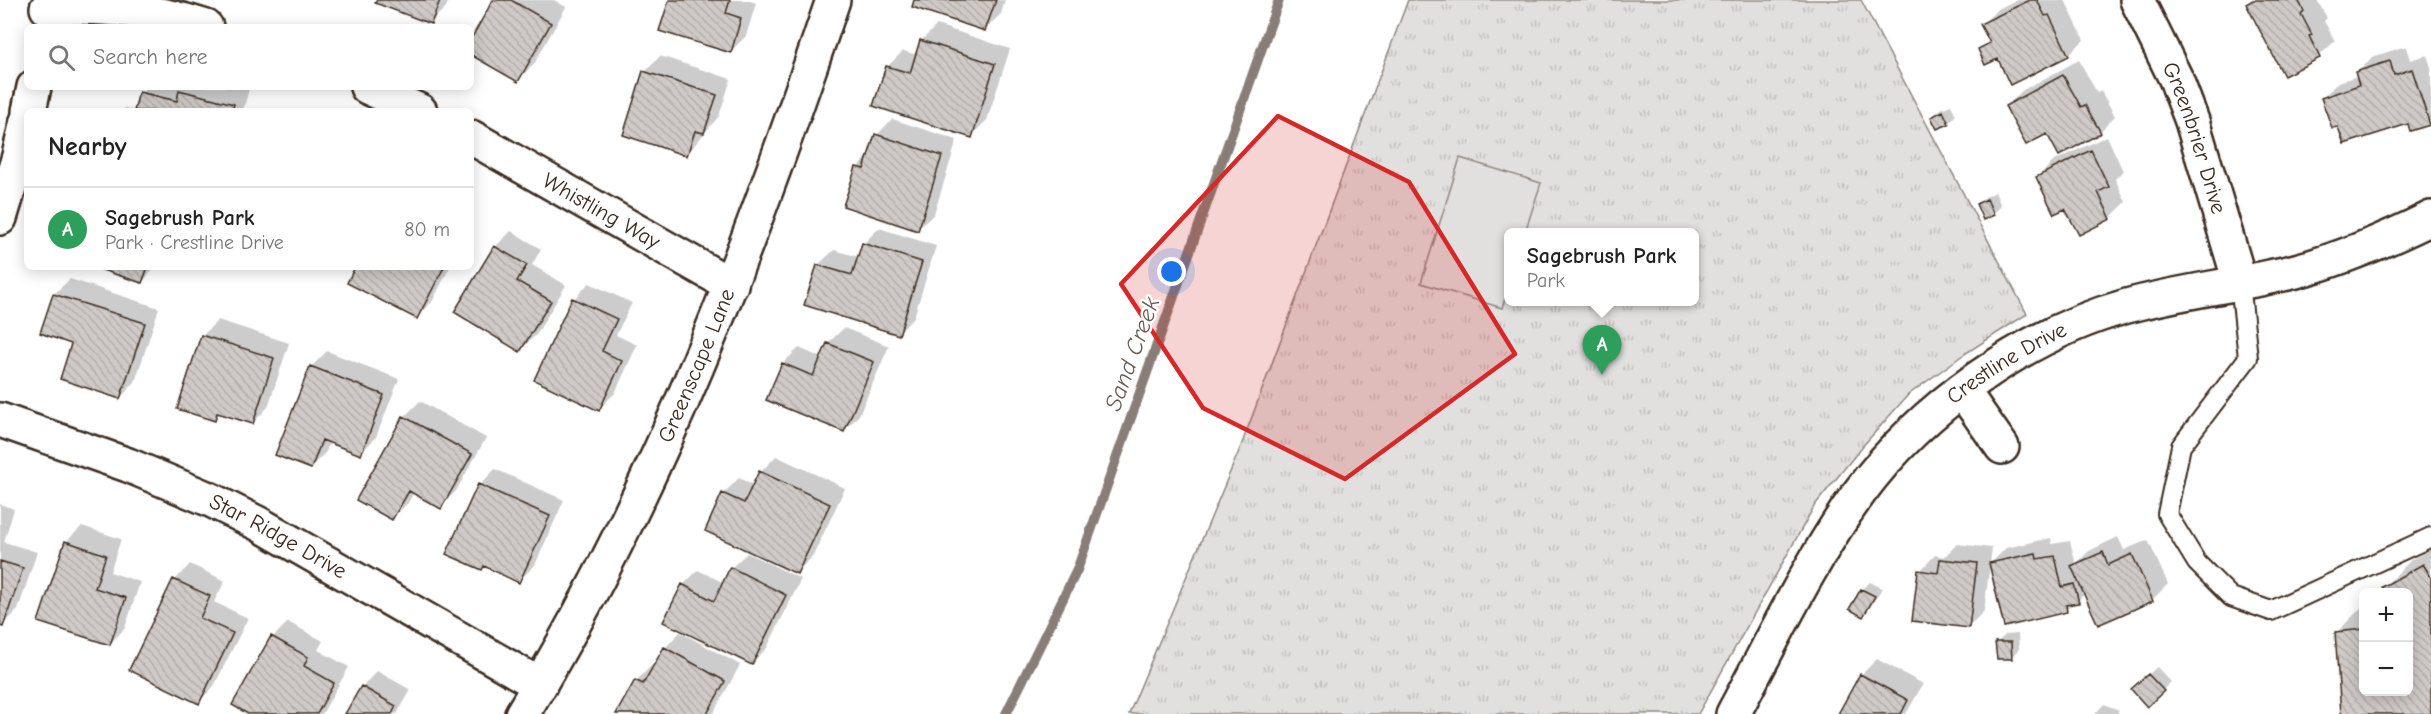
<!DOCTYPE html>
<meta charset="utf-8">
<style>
body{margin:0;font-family:"Comic Neue",sans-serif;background:#f6f6f6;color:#222}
.controls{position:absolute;right:18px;bottom:18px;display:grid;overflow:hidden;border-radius:9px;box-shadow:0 3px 15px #0003}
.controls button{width:54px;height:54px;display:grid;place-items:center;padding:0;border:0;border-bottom:2px solid #e0e0e0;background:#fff;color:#222;font:30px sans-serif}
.you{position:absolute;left:1172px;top:272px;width:21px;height:21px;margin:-15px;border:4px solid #fff;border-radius:50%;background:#1a73e8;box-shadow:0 0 0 9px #1a73e833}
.badge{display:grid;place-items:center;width:39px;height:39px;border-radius:50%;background:#db2777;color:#fff;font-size:20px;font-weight:700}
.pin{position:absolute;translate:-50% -50px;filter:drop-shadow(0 2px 3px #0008)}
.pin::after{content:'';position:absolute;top:32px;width:21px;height:18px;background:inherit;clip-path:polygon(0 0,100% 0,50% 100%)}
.popup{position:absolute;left:1504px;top:228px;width:195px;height:78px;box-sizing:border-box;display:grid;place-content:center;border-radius:9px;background:#fff;filter:drop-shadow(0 2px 4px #0005);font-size:20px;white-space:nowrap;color:#767676}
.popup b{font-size:22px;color:#222}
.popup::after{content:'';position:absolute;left:50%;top:100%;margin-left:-12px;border:12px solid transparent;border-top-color:#fff}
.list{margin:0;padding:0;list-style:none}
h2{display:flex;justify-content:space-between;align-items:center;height:78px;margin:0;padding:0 24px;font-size:26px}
h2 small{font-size:20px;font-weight:400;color:#767676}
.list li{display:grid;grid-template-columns:39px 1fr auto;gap:18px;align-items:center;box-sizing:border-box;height:84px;padding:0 24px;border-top:2px solid #e0e0e0}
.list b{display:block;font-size:22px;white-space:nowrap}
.list p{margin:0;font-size:20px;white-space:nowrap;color:#767676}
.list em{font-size:20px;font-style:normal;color:#767676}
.icon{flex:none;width:33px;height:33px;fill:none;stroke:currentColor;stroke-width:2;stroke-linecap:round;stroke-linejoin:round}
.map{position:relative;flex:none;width:2431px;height:714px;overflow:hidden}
.search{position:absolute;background:#fff;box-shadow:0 3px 15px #0003;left:24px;top:24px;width:450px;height:66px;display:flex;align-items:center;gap:15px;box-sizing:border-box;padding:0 21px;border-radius:9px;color:#767676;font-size:22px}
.panel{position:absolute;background:#fff;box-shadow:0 3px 15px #0003;left:24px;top:108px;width:450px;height:162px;border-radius:9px}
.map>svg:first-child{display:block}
.grass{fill:url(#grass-tufts);stroke:#8e857e;stroke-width:1.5;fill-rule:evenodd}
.garden{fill:#e2e0de;stroke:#8e857e;stroke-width:1.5}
.shadow{fill:#0003}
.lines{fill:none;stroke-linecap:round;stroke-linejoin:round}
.stream{stroke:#887e77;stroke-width:10}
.building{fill:url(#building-back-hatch);stroke:#3b2a1e;stroke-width:1.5}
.lane-casing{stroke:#3b2a1e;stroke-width:22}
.street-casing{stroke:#3b2a1e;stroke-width:38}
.lane{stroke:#fff;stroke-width:18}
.street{stroke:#fff;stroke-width:33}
.marked{fill:#d62828;fill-opacity:0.2;stroke:#d62828;stroke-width:4.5;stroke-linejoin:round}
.labels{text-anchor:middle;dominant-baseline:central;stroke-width:5;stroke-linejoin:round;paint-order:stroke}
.street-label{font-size:22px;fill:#3b2a1e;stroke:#fff}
.water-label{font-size:24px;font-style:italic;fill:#685b52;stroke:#fff}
</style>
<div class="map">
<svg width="2431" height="714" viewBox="0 0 2431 714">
<defs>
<pattern id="grass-tufts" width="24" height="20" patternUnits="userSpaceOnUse" patternTransform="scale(1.5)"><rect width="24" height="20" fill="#e2e0de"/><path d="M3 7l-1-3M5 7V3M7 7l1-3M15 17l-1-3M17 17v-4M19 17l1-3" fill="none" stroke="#c3c0be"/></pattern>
<pattern id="building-back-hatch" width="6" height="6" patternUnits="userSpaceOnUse" patternTransform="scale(1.5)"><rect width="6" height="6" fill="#cfcac7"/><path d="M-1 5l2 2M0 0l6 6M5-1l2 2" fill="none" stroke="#b3aeaa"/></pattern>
</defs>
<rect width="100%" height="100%" fill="#fff"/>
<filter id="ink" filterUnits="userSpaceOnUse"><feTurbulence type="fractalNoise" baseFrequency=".0167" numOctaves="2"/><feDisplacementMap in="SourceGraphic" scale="12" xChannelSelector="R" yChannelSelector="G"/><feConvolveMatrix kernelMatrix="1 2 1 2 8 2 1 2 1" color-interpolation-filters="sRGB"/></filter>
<g filter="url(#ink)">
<path class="grass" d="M 1408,0 L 1861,0 L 2027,314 L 1963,355 L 1908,395 L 1861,448 L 1815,505 L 1698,714 L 1129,714 L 1241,446 ZM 1509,232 L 1695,232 L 1695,302 L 1509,302 Z"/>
<path class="garden" d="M 1460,158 L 1541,183 L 1525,232 L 1509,232 L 1509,286 L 1502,308 L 1421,283 Z"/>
<path class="shadow" d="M 378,0 L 449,0 L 446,7 L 431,22 Z
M 494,0 L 554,0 L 566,7 L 534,64 L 518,80 L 471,53 L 471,42 Z
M 670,0 L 748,0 L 756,3 L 746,36 L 731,51 Z
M 916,0 L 1005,0 L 1001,14 L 985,29 Z
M 2016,0 L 2065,0 L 2084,40 L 2068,55 L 1998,57 L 1980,50 L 1990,39 L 1982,24 L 1998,9 Z
M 2252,0 L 2317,0 L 2327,18 L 2324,21 L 2335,41 L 2319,56 L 2284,74 L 2248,4 Z
M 937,25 L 1010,49 L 987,120 L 971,136 L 887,67 L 903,51 L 917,55 L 921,41 Z
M 2406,46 L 2410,60 L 2427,55 L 2431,67 L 2431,121 L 2429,124 L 2409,122 L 2339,125 L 2323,98 L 2338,82 L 2358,76 L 2357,73 L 2372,57 Z
M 660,56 L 731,79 L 719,116 L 687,154 L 645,72 Z
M 2079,60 L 2097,93 L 2101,91 L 2115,116 L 2100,132 L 2048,132 L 2007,106 L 2023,90 Z
M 146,87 L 242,87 L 249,89 L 243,111 L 122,111 L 125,108 L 136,111 L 141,93 Z
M 1951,105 L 1956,115 L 1948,123 L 1933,117 L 1941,109 Z
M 892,119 L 957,140 L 934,214 L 918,229 L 857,168 L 870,154 L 877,135 Z
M 2107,136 L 2123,171 L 2115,179 L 2126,202 L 2110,218 L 2066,207 L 2038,177 L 2054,161 Z
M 1995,192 L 2001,206 L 1993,214 L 1978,204 L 1985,197 Z
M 879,228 L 936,246 L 914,317 L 898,333 L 806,304 L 818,265 L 834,250 L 859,257 L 863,244 Z
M 511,231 L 541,249 L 532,265 L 566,285 L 536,335 L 520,350 L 495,247 Z
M 98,267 L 156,267 L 142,282 Z
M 357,267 L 450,267 L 432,302 L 416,317 Z
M 70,279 L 159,308 L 135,382 L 120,398 L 73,343 L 54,294 Z
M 589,283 L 632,303 L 616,335 L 637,345 L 615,393 L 599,409 L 574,299 Z
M 218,320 L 289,343 L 268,407 L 253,423 L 221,412 L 214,419 L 202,336 Z
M 844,328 L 889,346 L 859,415 L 844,431 L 768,399 L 783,363 L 799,348 L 822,358 L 828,343 Z
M 327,351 L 399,379 L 376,437 L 361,453 L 330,441 L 326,452 L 311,467 L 277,454 L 312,366 Z
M 420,401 L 486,438 L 456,491 L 441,507 L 414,492 L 408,503 L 392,518 L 404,417 Z
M 776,456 L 845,488 L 813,556 L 797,572 L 723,494 L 739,478 L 754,485 L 761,472 Z
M 495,469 L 564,500 L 535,565 L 519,581 L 485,565 L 482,568 L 480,485 Z
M 0,504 L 14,509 L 4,542 L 37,552 L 18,610 L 3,625 L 0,624 Z
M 82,526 L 121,539 L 110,572 L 140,582 L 125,628 L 110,644 L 66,542 Z
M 2118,537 L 2124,550 L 2148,540 L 2168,584 L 2152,600 L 2085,594 L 2066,610 L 1991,563 L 2006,548 L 2051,538 L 2052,544 L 2070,541 L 2076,564 L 2089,551 Z
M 1957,544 L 1992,548 L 1984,611 L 1969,626 L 1920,571 L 1935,555 L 1944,557 Z
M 2431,549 L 2431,714 L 2343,714 L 2336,633 L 2363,606 L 2364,692 L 2408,692 L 2408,592 L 2387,592 L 2384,587 L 2411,560 Z
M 747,553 L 801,579 L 767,648 L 751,664 L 683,585 L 698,570 L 724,583 L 731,568 Z
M 190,564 L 225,581 L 214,602 L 248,618 L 214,686 L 199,702 L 175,580 Z
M 1870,582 L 1882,588 L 1870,608 L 1862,615 L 1862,590 Z
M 288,622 L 323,641 L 318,650 L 349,667 L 322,714 L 251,714 L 273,637 Z
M 680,632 L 740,665 L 713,714 L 618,714 L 636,681 L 652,665 L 654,666 L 665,648 Z
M 2018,634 L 2019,649 L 2011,657 L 1997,643 L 2005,635 Z
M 1877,659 L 1923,684 L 1906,714 L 1840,714 L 1861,675 Z
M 2157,667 L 2171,682 L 2147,705 L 2141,681 Z
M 377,671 L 411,690 L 397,714 L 347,714 L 362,687 Z
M 2104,704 L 2119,710 L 2117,714 L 2095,714 Z"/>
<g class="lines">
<path class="stream" d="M 1006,714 L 1077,570 L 1279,0"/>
</g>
<path class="building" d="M 377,0 L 440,0 L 431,24 L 375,3 Z
M 493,0 L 511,0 L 551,23 L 518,82 L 471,55 L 471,39 Z
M 669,0 L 730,0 L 726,13 L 741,18 L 731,53 L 659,31 Z
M 914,0 L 996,0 L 985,31 L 912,7 Z
M 2030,0 L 2037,0 L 2045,16 L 2049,15 L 2069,56 L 2010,85 L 1998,59 L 1985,65 L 1978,49 L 1990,43 L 1980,24 Z
M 2253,0 L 2298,0 L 2304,11 L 2301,14 L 2312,35 L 2309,36 L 2320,58 L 2284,76 L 2246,4 Z
M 920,40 L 995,64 L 972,138 L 873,106 L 886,66 L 910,73 Z
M 2390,61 L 2394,75 L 2412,69 L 2430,125 L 2410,131 L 2408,124 L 2344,144 L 2338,127 L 2332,128 L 2321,98 L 2359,85 L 2355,72 Z
M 643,71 L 717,95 L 704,133 L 695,131 L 687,156 L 623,135 Z
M 2063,75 L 2081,107 L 2085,105 L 2101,133 L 2059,156 L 2047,134 L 2026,145 L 2005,106 Z
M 179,90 L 234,104 L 232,111 L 134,111 L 139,92 L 177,101 Z
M 1943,111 L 1949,124 L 1937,129 L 1931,117 Z
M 875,134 L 942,156 L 918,231 L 843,206 L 856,167 L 864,169 Z
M 2091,150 L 2109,187 L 2098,192 L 2111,219 L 2079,235 L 2065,209 L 2054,214 L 2036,177 Z
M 1987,199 L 1994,215 L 1983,220 L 1976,204 Z
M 862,243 L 922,262 L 899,335 L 804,305 L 817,265 L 852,275 Z
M 494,246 L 527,265 L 517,281 L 551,301 L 520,352 L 454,312 Z
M 93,267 L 148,267 L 142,283 Z
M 355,267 L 444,267 L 417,319 L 347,283 Z
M 53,294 L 145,323 L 120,399 L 60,379 L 71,344 L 40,333 Z
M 572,298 L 617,319 L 602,351 L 622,361 L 599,411 L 534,380 Z
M 201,335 L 274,358 L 253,424 L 217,413 L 215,421 L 177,409 Z
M 827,343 L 874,362 L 844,432 L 766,400 L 782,363 L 813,376 Z
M 310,366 L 384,395 L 361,455 L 322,440 L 311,469 L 275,455 Z
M 403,416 L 472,454 L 441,509 L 409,491 L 392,520 L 356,500 Z
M 759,471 L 830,504 L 797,574 L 705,531 L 722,493 L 744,503 Z
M 478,484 L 550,516 L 519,583 L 484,566 L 482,570 L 446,554 Z
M 65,541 L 106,555 L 95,588 L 126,598 L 110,645 L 38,622 Z
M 2103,552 L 2108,565 L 2132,554 L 2153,601 L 2098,625 L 2071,566 Z
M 2036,553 L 2037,559 L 2055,556 L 2062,587 L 2074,584 L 2079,603 L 2066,605 L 2067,612 L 2004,627 L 1989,563 Z
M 1940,559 L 1977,563 L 1969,628 L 1912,621 L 1918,570 L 1938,573 Z
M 0,561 L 23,568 L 3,627 L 0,626 Z
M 2423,564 L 2431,577 L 2431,714 L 2341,714 L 2335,632 L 2364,629 L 2364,692 L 2408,692 L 2408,592 L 2385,592 L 2382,587 Z
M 730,567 L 786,595 L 752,665 L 663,622 L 682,584 L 714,601 Z
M 173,579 L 210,596 L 200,618 L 233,633 L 199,704 L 129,670 Z
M 1861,589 L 1875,596 L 1863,617 L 1849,609 Z
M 271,636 L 308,657 L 304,666 L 334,683 L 317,714 L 248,714 L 232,705 Z
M 1995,642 L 2011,642 L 2012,659 L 1997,659 Z
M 664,647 L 725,681 L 707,714 L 616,714 L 635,680 L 643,684 Z
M 1860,674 L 1908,700 L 1901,714 L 1838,714 Z
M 2148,674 L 2164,691 L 2147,707 L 2131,689 Z
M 361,686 L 396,706 L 392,714 L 345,714 Z"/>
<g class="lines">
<defs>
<path id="lane" d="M 2240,282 L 2248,358 L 2181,446 L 2167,514 L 2197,563 L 2231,597 L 2271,611 L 2431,537"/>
<g id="street">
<path id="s1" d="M 2137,0 L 2176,79 L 2192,121 L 2240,282"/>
<path d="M 47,8 C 100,5 155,10 206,27"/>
<path d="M 367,87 L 420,111"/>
<path d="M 29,111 L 34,87"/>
<path id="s2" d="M 471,137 L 731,285"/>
<path d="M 0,218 L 19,156 L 27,121"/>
<path d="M 1962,390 L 2002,447"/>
<path id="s3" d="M 0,420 L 128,465 L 211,500 L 259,524 L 540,685"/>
<path id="s4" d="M 522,714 C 658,491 750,246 833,0"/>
<path id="s5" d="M 1733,714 C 1772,642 1811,559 1859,493 C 1921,408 2025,334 2127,306 C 2182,291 2240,285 2296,271 C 2342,259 2388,239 2431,218"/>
</g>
</defs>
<use href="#lane" class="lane-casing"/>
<use href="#street" class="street-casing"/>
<use href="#lane" class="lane"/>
<use href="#street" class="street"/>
</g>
</g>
<path class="marked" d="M 1278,116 L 1409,182 L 1515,354 L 1345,479 L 1203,408 L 1121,284 Z"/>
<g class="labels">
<g class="street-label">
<text stroke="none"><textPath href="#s1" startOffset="150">Greenbrier Drive</textPath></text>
<text stroke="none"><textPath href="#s2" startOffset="150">Whistling Way</textPath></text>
<text stroke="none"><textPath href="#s4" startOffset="390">Greenscape Lane</textPath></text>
<text stroke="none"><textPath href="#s5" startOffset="453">Crestline Drive</textPath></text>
<text stroke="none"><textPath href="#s3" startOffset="302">Star Ridge Drive</textPath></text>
</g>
<g class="water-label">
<text transform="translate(1132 354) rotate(-70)">Sand Creek</text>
</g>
</g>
</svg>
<div class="controls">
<button>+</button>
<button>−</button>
</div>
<div class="you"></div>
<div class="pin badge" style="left:1602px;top:375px;background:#2e9e5b">A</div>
<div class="popup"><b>Sagebrush Park</b>Park</div>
<div class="search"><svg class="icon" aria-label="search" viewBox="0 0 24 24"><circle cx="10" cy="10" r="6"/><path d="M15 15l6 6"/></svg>Search here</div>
<section class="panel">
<h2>Nearby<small></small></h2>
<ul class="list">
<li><span class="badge" style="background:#2e9e5b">A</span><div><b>Sagebrush Park</b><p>Park · Crestline Drive</p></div><em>80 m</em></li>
</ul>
</section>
</div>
